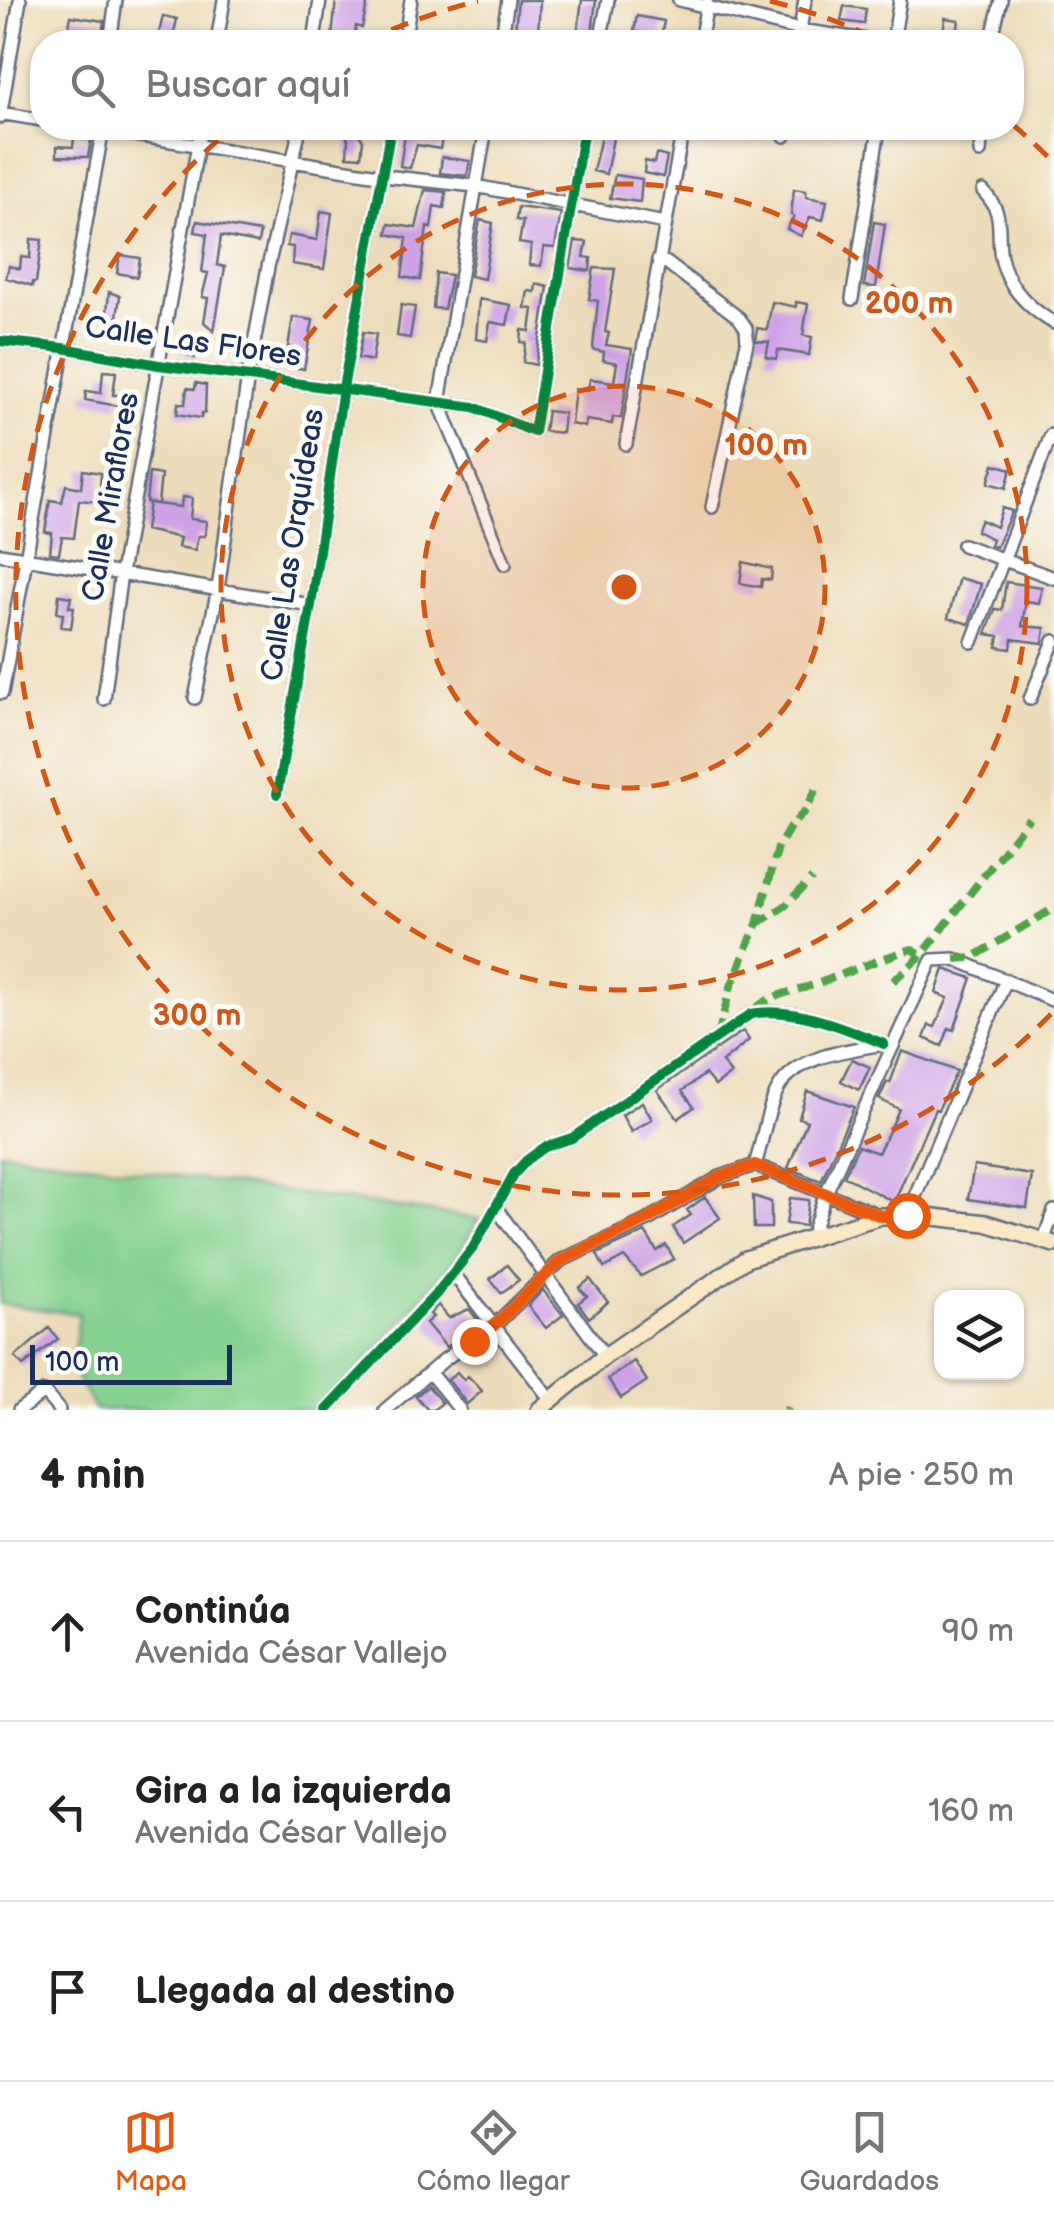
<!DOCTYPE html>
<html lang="es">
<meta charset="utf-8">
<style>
body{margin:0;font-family:"Balsamiq Sans",sans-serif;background:#f2f2f2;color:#222}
.controls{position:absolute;right:30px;bottom:30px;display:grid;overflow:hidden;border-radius:20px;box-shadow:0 2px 8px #0004}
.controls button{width:90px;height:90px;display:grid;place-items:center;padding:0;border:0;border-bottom:2px solid #e0e0e0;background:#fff;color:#222;font:50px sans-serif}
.scale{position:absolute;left:30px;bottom:25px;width:202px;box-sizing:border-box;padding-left:10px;border:5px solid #1b2f5e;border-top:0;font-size:28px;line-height:35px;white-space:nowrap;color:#1b2f5e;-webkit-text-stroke:8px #fdfcf7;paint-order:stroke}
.stop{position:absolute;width:30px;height:30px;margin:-22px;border:8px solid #ea580c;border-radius:50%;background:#fff}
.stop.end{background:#ea580c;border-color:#fff;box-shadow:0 2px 10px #0008}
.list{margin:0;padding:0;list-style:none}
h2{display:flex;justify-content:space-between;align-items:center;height:130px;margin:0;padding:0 40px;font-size:42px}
h2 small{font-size:32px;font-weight:400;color:#767676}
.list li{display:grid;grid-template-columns:65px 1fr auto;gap:30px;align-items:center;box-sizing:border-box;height:180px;padding:0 40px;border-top:2px solid #e0e0e0}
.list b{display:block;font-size:38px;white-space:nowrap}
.list p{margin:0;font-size:32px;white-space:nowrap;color:#767676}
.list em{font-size:32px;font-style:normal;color:#767676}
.icon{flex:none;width:55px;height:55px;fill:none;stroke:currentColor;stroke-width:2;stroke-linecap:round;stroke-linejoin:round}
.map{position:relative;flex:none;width:1054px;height:1410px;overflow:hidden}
.search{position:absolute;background:#fff;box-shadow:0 2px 8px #0004;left:30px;right:30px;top:30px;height:110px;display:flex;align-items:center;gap:25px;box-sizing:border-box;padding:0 35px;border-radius:40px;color:#767676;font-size:38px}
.sheet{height:670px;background:#fff}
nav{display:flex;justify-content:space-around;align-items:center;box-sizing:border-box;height:140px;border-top:2px solid #e0e0e0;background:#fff;font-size:28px;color:#767676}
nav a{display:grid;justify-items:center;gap:5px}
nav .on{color:#ea580c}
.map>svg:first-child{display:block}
.green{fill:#87d290;stroke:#518077;stroke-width:2.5}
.building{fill:#cfa2e7}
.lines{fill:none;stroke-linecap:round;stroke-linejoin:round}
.street-casing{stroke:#646c7e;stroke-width:16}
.secondary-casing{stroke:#646c7e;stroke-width:20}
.street{stroke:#fff;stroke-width:11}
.secondary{stroke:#fae7c3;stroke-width:15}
.quiet{stroke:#4fa44a;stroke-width:8;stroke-dasharray:15 8;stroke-linecap:butt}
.cycleway-casing{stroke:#fdfcf7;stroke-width:16}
.cycleway{stroke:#00873e;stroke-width:10}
.route{stroke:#ea580c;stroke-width:12}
.ring{fill:none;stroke:#d45514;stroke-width:5;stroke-dasharray:18 12}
.labels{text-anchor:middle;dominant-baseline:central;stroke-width:10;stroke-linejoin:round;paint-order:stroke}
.street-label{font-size:30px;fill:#1b2f5e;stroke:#fdfcf7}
.centre{fill:#d45514;stroke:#fdfcf7;stroke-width:5}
.ring-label{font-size:30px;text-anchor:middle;font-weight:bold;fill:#d45514;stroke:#fdfcf7;stroke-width:10;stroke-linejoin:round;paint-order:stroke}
</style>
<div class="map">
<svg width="1054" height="1410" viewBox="0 0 1054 1410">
<rect width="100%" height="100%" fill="#fdfcf7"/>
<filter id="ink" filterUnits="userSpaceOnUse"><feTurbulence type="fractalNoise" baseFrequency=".01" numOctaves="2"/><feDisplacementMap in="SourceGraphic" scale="20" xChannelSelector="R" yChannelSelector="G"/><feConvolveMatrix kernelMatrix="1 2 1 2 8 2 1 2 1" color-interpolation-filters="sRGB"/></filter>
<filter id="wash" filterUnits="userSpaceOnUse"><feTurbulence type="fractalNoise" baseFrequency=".0048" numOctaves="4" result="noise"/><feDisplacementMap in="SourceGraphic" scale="40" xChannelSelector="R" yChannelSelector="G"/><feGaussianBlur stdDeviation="2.25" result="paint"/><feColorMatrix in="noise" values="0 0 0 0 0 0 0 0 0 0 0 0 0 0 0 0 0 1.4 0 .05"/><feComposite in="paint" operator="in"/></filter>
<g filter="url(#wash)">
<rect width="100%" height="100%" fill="#eddcb9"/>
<path class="green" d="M 0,1151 L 479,1219 L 453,1262 L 323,1410 L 95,1410 L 72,1368 L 79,1314 L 0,1304 Z"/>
<g id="blocks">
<path class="building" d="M 336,0 L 368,0 L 362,28 L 356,26 L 354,41 L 332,37 Z
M 518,0 L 540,0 L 538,32 L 515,30 Z
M 582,0 L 596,0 L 591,42 L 576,42 Z
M 844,6 L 866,9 L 864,24 L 841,21 Z
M 71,16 L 104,21 L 101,42 L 80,42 L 80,38 L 67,37 Z
M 163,16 L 177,19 L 172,42 L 157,42 Z
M 637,16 L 664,21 L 661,37 L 634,31 Z
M 945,18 L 959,20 L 956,42 L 942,42 Z
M 353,128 L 363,140 L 361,157 L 347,156 L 348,139 L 344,133 Z
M 406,128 L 444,128 L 440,149 L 417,145 L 410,168 L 400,166 Z
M 603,128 L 615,128 L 606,174 L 593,171 Z
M 74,138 L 91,140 L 88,157 L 57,156 L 57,146 L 73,147 Z
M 656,154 L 667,157 L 663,177 L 644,173 L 645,161 L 654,163 Z
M 442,157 L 470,161 L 467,176 L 440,173 Z
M 615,175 L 642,179 L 640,202 L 610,198 Z
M 794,189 L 806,191 L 806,197 L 827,201 L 823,220 L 810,217 L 801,236 L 787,229 L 794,216 L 791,215 Z
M 425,190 L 446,192 L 444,208 L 434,206 L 431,228 L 427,227 L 420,280 L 402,277 L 407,238 L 387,234 L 389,224 L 416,228 Z
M 518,207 L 561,213 L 555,248 L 544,247 L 541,266 L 529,265 L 531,245 L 519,243 L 523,221 L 516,220 Z
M 321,211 L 332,213 L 324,269 L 292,264 L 293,247 L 287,246 L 289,235 L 317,240 Z
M 480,220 L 493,223 L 484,279 L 470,276 Z
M 197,221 L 260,232 L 258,243 L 221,236 L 217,265 L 225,267 L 214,331 L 204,322 L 208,298 L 202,297 L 208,273 L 202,272 L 207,234 L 195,232 Z
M 874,222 L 885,224 L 876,287 L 864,286 Z
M 31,239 L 42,240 L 36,282 L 33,282 L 33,286 L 6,278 L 9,266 L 20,269 L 21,257 L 30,258 Z
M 575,241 L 587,242 L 584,257 L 591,258 L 590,271 L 570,268 Z
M 120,255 L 140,258 L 137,277 L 117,273 Z
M 594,268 L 615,269 L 605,332 L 609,333 L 606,345 L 632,349 L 621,418 L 613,417 L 612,424 L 586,420 L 585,427 L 571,424 L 575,389 L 588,390 L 590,379 L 614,382 L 617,363 L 603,360 L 604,352 L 594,350 L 593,347 L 598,301 L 589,299 Z
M 436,273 L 451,275 L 444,309 L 433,308 Z
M 536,284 L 548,287 L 536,365 L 523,362 L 526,343 L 521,342 L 522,330 L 530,331 L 533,309 L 525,308 L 528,291 L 535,292 Z
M 109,292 L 120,296 L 116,324 L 106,322 Z
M 479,299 L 511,305 L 507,325 L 490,322 L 487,341 L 476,339 Z
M 772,302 L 796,307 L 796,302 L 808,304 L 803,335 L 812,337 L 809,355 L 778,350 L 776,359 L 766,357 L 769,342 L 756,341 L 757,328 L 767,330 Z
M 401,305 L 415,307 L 410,338 L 397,336 Z
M 293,317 L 313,320 L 304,369 L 293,367 L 297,348 L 288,347 Z
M 363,332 L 376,334 L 372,361 L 358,358 Z
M 186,339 L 211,345 L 210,355 L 197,354 L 195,358 L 180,351 Z
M 103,371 L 116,372 L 113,395 L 119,395 L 118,406 L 85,400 L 86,391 L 101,393 Z
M 196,383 L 206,385 L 205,413 L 202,413 L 201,418 L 177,414 L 178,403 L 185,404 L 187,388 L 195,389 Z
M 547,411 L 564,413 L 562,433 L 544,431 Z
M 994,464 L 1011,469 L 1006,488 L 988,483 Z
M 83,470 L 101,473 L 99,502 L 79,500 L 74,538 L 62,537 L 59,554 L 50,553 L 52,533 L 45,532 L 50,500 L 62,502 L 66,485 L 81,488 Z
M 149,473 L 161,475 L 158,504 L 146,502 Z
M 182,497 L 192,498 L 190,519 L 206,521 L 205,536 L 198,536 L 195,550 L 178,547 L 180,538 L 145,530 L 149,503 L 181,507 Z
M 1002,508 L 1012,511 L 996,547 L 990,545 L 992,539 L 976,531 L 981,520 L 996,527 Z
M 743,562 L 772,569 L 771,580 L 762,579 L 761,587 L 740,583 Z
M 959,578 L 981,584 L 969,624 L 948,618 Z
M 1006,582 L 1042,587 L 1039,603 L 1026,601 L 1022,626 L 1045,628 L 1043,643 L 1012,639 L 1011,649 L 997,647 L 999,636 L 986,634 L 995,609 L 1002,610 Z
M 59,595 L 71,597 L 69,607 L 74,607 L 71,628 L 61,627 L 63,614 L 57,613 Z
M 944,969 L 972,978 L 954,1030 L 949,1028 L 942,1046 L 924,1038 L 929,1025 L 935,1027 L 948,998 L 936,993 Z
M 743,1031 L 749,1040 L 722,1062 L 731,1074 L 715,1086 L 705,1074 L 682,1091 L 694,1107 L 678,1119 L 657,1090 Z
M 902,1051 L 957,1071 L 938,1110 L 935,1109 L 894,1202 L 844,1176 L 858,1146 L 878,1153 L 893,1123 L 899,1109 L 879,1099 L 887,1082 L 890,1083 Z
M 852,1059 L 870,1067 L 859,1090 L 841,1081 Z
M 807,1091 L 854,1107 L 821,1181 L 788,1168 L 807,1121 L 799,1118 Z
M 642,1102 L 652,1119 L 631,1132 L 622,1115 Z
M 974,1166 L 1032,1175 L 1027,1208 L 968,1199 Z
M 753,1196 L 771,1202 L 771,1228 L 754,1228 Z
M 705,1197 L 720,1218 L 683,1243 L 673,1227 L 691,1215 L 687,1210 Z
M 790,1198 L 809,1200 L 805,1226 L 786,1224 Z
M 645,1232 L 657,1251 L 666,1245 L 674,1259 L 641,1276 L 624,1257 L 604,1268 L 597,1254 Z
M 507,1265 L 519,1280 L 501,1293 L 490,1279 Z
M 590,1279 L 608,1302 L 589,1318 L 578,1303 L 587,1296 L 579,1288 Z
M 543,1290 L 563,1315 L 546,1328 L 528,1306 Z
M 438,1305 L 449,1318 L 469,1309 L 477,1319 L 456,1330 L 461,1337 L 446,1347 L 426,1323 L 433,1317 L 430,1314 Z
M 49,1328 L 58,1339 L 23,1366 L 15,1357 Z
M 634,1361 L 647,1381 L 621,1398 L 608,1379 Z
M 457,1372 L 464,1380 L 468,1376 L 482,1391 L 467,1404 L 448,1380 Z
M 428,1386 L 442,1403 L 433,1410 L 428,1410 L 416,1396 Z"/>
</g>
</g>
<g filter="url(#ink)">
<use href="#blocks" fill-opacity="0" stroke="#646c7e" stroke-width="2.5"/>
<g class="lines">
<defs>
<path id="street" d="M 679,0 L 800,30 L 880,42
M 110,42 L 116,0
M 217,42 L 224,0
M 314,42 L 320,0
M 404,42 L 411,0
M 501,42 L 508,0
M 600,42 L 608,0
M 700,42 L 707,4
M 798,42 L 805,0
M 893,42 L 900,0
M 991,42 L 1001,0
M 0,113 L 42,120
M 0,117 L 20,0
M 92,128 L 384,176 L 475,186 L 665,223
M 486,128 L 439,402 L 505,564
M 785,136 L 786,128
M 980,152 L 982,128
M 983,191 C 1009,218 993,234 1003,265 C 1011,291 1032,310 1054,323
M 658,260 L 667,263 L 739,318 L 746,328 L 747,342 L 712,507
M 852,299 L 879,128
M 0,341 L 63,348 L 159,365 L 474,407 L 534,432 L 584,128
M 626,444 L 683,128
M 963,545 L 1054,578
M 0,554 L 311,605
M 972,642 L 1051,435
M 2,693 L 103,128
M 195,698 L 218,589 L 248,376 L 268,267 L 300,128
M 104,699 L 121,573 L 201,128
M 1030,699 L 1054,641
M 277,794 L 311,605 L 343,388 L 391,128
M 755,1165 C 763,1141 766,1111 778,1089 C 796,1055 850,1050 884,1044
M 496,1208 L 605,1356
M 907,1215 L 1006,980
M 811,1238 L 825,1195 L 932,960 L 955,959 L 1054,1001
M 1044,1239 L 1054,1211
M 453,1273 L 551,1400
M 430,1373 L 460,1410
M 19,1410 L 44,1392 L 59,1410
M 327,1410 L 437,1293 L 473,1248 L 514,1174 L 527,1160 L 545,1147 L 572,1138 L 751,1014 C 794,1006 845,1028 884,1044
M 385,1410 L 444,1360 L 499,1321 L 560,1261 L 646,1221 L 720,1177 L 755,1165 L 881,1216"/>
<path id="secondary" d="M 539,1410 L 605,1356 L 746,1259 L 826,1233 L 881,1216 L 925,1216 L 986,1223 L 1054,1244"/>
</defs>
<use href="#street" class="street-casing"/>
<use href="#secondary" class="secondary-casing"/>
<use href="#street" class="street"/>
<use href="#secondary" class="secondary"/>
<path class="quiet" d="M 757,924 L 785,906 L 812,878
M 955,959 L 972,958 L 1054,908
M 893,981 L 922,955 L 1029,818
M 756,1008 C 776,992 799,991 822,982 C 852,971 881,958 912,949 L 927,958
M 718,1036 L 730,989 L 757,924 L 778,848 L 790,827 L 806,810 L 819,783
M 787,1410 L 788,1407"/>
<defs>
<path id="cycleway" d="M 0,341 L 63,348 L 159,365 L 474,407 L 534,432 L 584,128
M 277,794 L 311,605 L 343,388 L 391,128
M 327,1410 L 437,1293 L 473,1248 L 514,1174 L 527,1160 L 545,1147 L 572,1138 L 751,1014 C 794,1006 845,1028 884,1044"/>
</defs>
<use href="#cycleway" class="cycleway-casing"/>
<use href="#cycleway" class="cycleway"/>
</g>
</g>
<g class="lines" filter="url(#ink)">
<path class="route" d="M 474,1341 L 499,1321 L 560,1261 L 646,1220 L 720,1177 L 755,1165 L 881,1216 L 907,1215"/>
</g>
<circle cx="624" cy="587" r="201" fill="#d45514" fill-opacity=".12"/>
<g class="ring">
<circle cx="624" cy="587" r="201"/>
<circle cx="624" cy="587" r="403"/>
<path d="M1051 1014A604 604 0 1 1 232 128M364 42A604 604 0 0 1 478 1M770 1A604 604 0 0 1 884 42M1012 124A604 604 0 0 1 1051 160"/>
</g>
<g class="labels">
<g class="street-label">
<text transform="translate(193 342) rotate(8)">Calle Las Flores</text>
<text transform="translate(111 497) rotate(-80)">Calle Miraflores</text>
<text transform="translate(293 545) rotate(-81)">Calle Las Orquídeas</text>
</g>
</g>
<circle cx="624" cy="587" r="15" class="centre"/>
<g class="ring-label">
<text x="909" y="313">200 m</text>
<text x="766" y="455">100 m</text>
<text x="197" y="1025">300 m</text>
</g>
</svg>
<div class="controls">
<button><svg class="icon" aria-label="layers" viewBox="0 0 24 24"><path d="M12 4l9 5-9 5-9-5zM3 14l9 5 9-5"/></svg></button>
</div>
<div class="scale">100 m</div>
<div class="stop" style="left:907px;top:1215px"></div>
<div class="stop end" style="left:474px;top:1341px"></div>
<div class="search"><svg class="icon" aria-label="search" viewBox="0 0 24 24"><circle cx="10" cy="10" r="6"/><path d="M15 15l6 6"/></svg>Buscar aquí</div>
</div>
<section class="sheet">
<h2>4 min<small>A pie · 250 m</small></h2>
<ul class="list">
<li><svg class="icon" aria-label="ahead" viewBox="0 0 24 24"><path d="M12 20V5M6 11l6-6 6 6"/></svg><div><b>Continúa</b><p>Avenida César Vallejo</p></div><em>90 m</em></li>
<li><svg class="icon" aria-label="left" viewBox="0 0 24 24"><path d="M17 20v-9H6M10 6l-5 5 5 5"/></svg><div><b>Gira a la izquierda</b><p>Avenida César Vallejo</p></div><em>160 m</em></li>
<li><svg class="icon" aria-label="arrive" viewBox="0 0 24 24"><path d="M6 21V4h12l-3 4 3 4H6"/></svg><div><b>Llegada al destino</b></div></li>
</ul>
</section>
<nav>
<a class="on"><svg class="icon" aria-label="map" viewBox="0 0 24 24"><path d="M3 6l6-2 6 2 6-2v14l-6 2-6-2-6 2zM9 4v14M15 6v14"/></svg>Mapa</a>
<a><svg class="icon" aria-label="directions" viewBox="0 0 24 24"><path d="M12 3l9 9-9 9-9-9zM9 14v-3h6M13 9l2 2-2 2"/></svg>Cómo llegar</a>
<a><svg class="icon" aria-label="saved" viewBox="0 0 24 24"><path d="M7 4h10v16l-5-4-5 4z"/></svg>Guardados</a>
</nav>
